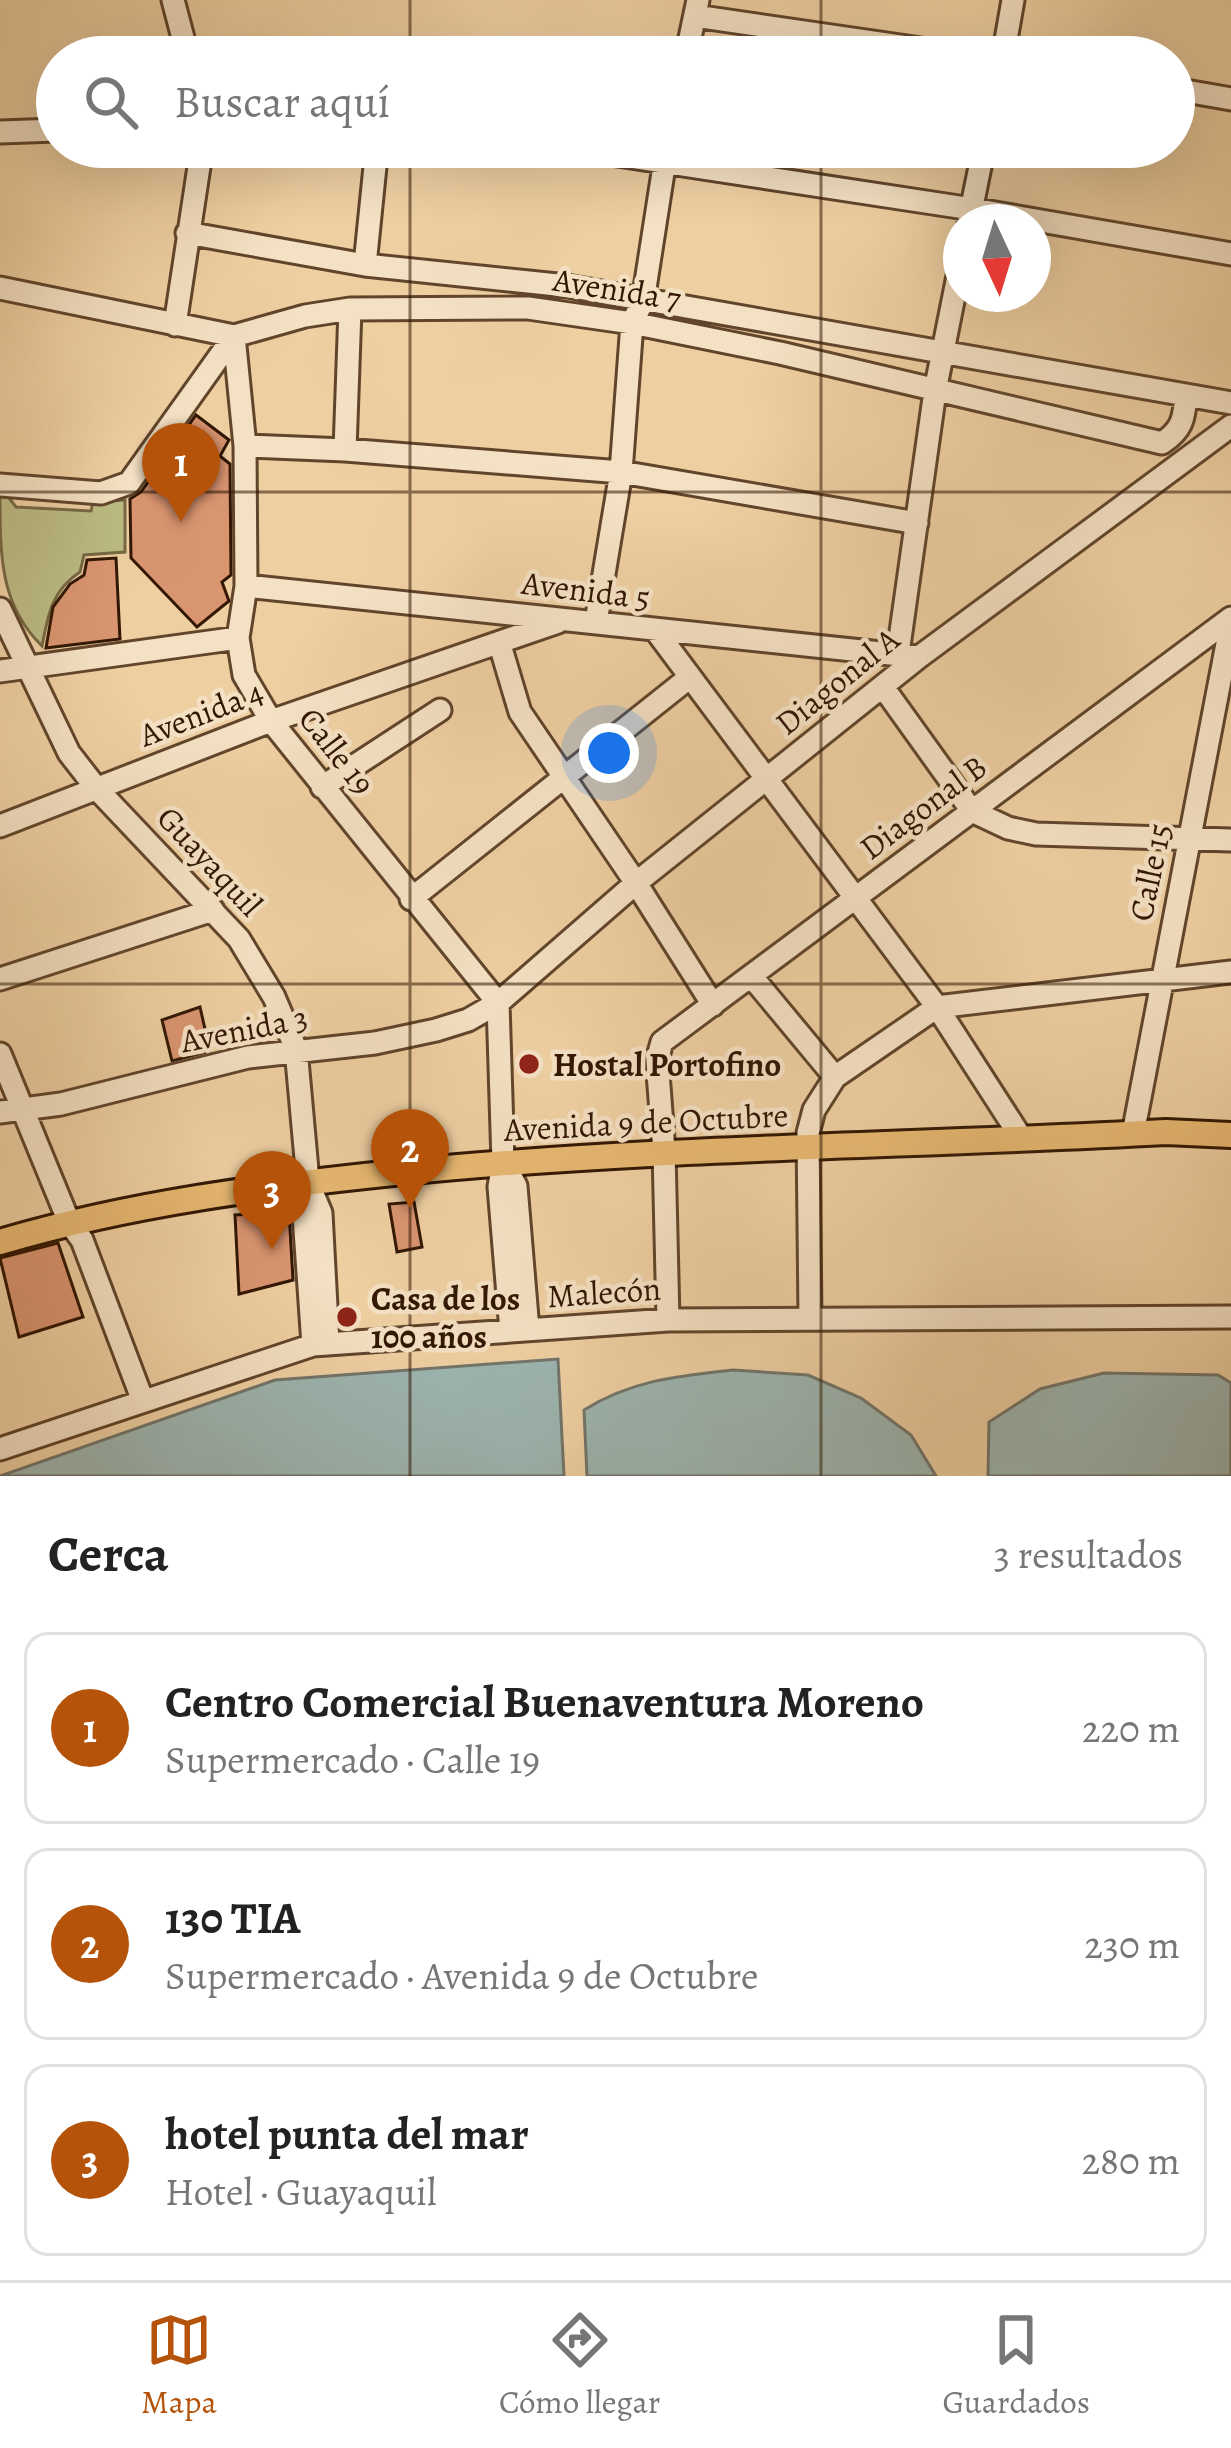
<!DOCTYPE html>
<html lang="es">
<meta charset="utf-8">
<style>
body{margin:0;font-family:Alegreya,serif;background:#f2f2f2;color:#222}
.compass{position:absolute;left:943px;top:204px;width:108px;height:108px;border-radius:50%;background:#fff;box-shadow:0 12px 48px #0002;rotate:176deg}
.you{position:absolute;left:609px;top:753px;width:42px;height:42px;margin:-30px;border:9px solid #fff;border-radius:50%;background:#1a73e8;box-shadow:0 0 0 18px #1a73e833}
.badge{display:grid;place-items:center;width:78px;height:78px;border-radius:50%;background:#b45309;color:#fff;font-size:39px;font-weight:700}
.pin{position:absolute;translate:-50% -99px;filter:drop-shadow(0 3px 6px #0008)}
.pin::after{content:'';position:absolute;top:63px;width:42px;height:36px;background:inherit;clip-path:polygon(0 0,100% 0,50% 100%)}
.list{margin:0;padding:0;list-style:none}
h2{display:flex;justify-content:space-between;align-items:center;height:156px;margin:0;padding:0 48px;font-size:51px}
h2 small{font-size:39px;font-weight:400;color:#767676}
.list li{display:grid;grid-template-columns:78px 1fr auto;gap:36px;align-items:center;box-sizing:border-box;height:192px;margin:0 24px 24px;padding:0 24px;border:3px solid #e0e0e0;border-radius:24px}
.list b{display:block;font-size:45px;white-space:nowrap}
.list p{margin:0;font-size:39px;white-space:nowrap;color:#767676}
.list em{font-size:39px;font-style:normal;color:#767676}
.icon{flex:none;width:66px;height:66px;fill:none;stroke:currentColor;stroke-width:2;stroke-linecap:round;stroke-linejoin:round}
.map{position:relative;flex:none;width:1231px;height:1476px;overflow:hidden}
.search{position:absolute;background:#fff;box-shadow:0 12px 48px #0002;left:36px;right:36px;top:36px;height:132px;display:flex;align-items:center;gap:30px;box-sizing:border-box;padding:0 42px;border-radius:66px;color:#767676;font-size:45px}
.sheet{height:804px;background:#fff}
nav{display:flex;justify-content:space-around;align-items:center;box-sizing:border-box;height:168px;border-top:3px solid #e0e0e0;background:#fff;font-size:33px;color:#767676}
nav a{display:grid;justify-items:center;gap:6px}
nav .on{color:#b45309}
.map>svg:first-child{display:block}
.green{fill:#bbba83;stroke:#766843;stroke-width:3}
.water{fill:#9cb4af;stroke:#72756a;stroke-width:3}
.building{fill:#d99470;stroke:#321703;stroke-width:3}
.lines{fill:none;stroke-linecap:round;stroke-linejoin:round}
.minor-casing{stroke:#61452b;stroke-width:27}
.major-casing{stroke:#321703;stroke-width:30}
.minor{stroke:#f4e0c3;stroke-width:21}
.major{stroke:#e7b871;stroke-width:24}
.grid{fill:none;stroke:#321703;stroke-width:3;stroke-opacity:0.55}
.poi-dot{fill:#8f2418;stroke:#f4e0c3;stroke-width:4.5}
.labels{text-anchor:middle;dominant-baseline:central;stroke-width:9;stroke-linejoin:round;paint-order:stroke}
.street-label{font-size:33px;fill:#321703;stroke:#f4e0c3}
.poi-label{font-size:33px;font-weight:bold;fill:#321703;stroke:#f4e0c3;text-anchor:start}
</style>
<div class="map">
<svg width="1231" height="1476" viewBox="0 0 1231 1476">
<rect width="100%" height="100%" fill="#eecfa2"/>
<filter id="stains"><feTurbulence type="fractalNoise" baseFrequency=".00167" numOctaves="4"/><feColorMatrix values="0 0 0 0 .2 0 0 0 0 .09 0 0 0 0 .02 0 0 0 .5 -.17"/></filter>
<radialGradient id="worn" r=".72"><stop offset=".6" stop-color="#630" stop-opacity="0"/><stop offset="1" stop-color="#630" stop-opacity=".3"/></radialGradient>
<path class="green" d="M 6,494 L 16,507 L 91,511 L 93,502 L 125,500 L 125,552 L 84,555 L 80,572 C 52,590 48,615 42,646 C 0,605 0,556 0,495 Z"/>
<path class="water" d="M 558,1359 L 564,1476 L 0,1476 L 275,1380 Z
M 733,1370 L 808,1375 L 861,1398 L 911,1435 L 936,1476 L 587,1476 L 584,1410 C 632,1380 678,1376 733,1370 Z
M 1104,1373 L 1218,1375 L 1231,1383 L 1231,1476 L 988,1476 L 989,1422 L 1040,1389 Z"/>
<path class="building" d="M 196,415 L 229,440 L 220,456 L 230,464 L 231,575 L 222,582 L 229,601 L 197,627 L 131,558 L 130,499 L 141,492 Z
M 116,558 L 120,639 L 46,648 L 53,607 L 70,584 L 84,575 L 87,560 Z
M 200,1007 L 210,1051 L 172,1061 L 162,1020 Z
M 414,1202 L 422,1247 L 397,1252 L 389,1204 Z
M 289,1212 L 293,1280 L 239,1294 L 235,1215 Z
M 58,1243 L 83,1317 L 19,1337 L 0,1258 Z"/>
<g class="lines">
<defs>
<path id="minor" d="M 173,0 L 188,57
M 695,16 L 976,57
M 686,57 L 698,0
M 1003,57 L 1013,0
M 1174,89 L 1231,99
M 0,132 L 57,130
M 565,147 L 972,209 L 1231,254
M 969,221 L 984,147
M 187,233 L 365,265 L 567,286 L 1231,403
M 365,265 L 377,147
M 0,288 L 234,336 L 305,316 L 350,309 L 528,308 L 632,323 L 780,353 L 1162,443 C 1182,430 1184,419 1186,396
M 175,325 L 202,147
M 234,336 L 245,446 L 246,586 L 238,638 L 244,675 L 271,721 L 498,1003 L 503,1162 L 499,1187 L 511,1331
M 245,446 L 345,450 L 621,472 L 917,523
M 345,450 L 350,309
M 0,485 L 101,493 L 129,483 L 234,336
M 246,586 L 919,657
M 0,609 L 69,753 L 97,789 L 239,939 L 274,997 L 296,1049 L 308,1181 L 304,1215 L 313,1345
M 596,622 L 621,472 L 632,323 L 643,301 L 667,147
M 656,631 L 937,1007 L 1022,1139
M 500,645 L 520,712 L 636,883 L 713,1005
M 898,653 L 935,391 L 961,261
M 0,671 L 238,638
M 883,687 L 972,811 L 1008,828 L 1036,834 L 1231,840
M 322,787 L 440,710
M 0,826 L 271,721 L 558,622
M 411,899 L 690,677
M 752,977 L 835,1077
M 0,979 L 213,910
M 0,1054 L 69,1222 L 82,1240 L 143,1401
M 0,1112 L 61,1104 L 248,1057 L 375,1043 L 436,1030 L 468,1020 L 498,1003 L 636,883 L 919,657 L 1231,426
M 1133,1134 L 1231,623
M 503,1162 L 516,1186 L 528,1330
M 308,1182 L 321,1213 L 328,1344
M 810,1318 L 808,1133 L 814,1110 L 835,1077 L 937,1007 L 1231,972
M 668,1320 L 664,1151 L 657,1060 L 662,1042 L 1231,618
M 0,1449 L 313,1345 L 668,1320 L 1231,1317"/>
<path id="major" d="M 0,1242 C 132,1203 266,1186 403,1172 C 657,1147 912,1146 1166,1132 L 1231,1135"/>
</defs>
<use href="#minor" class="minor-casing"/>
<use href="#major" class="major-casing"/>
<use href="#minor" class="minor"/>
<use href="#major" class="major"/>
</g>
<path class="grid" d="M 410,0 L 410,57M 821,0 L 821,57M 410,147 L 410,1476M 821,147 L 821,1476M 0,492 L 1231,492M 0,984 L 1231,984"/>
<g class="poi-dot">
<circle cx="529" cy="1064" r="12"/>
<circle cx="347" cy="1317" r="12"/>
</g>
<g class="labels">
<g class="street-label">
<text transform="translate(617 289) rotate(9)">Avenida 7</text>
<text transform="translate(586 590) rotate(7)">Avenida 5</text>
<text transform="translate(837 681) rotate(-39)">Diagonal A</text>
<text transform="translate(201 713) rotate(-21)">Avenida 4</text>
<text transform="translate(337 751) rotate(52)">Calle 19</text>
<text transform="translate(923 807) rotate(-37)">Diagonal B</text>
<text transform="translate(210 861) rotate(47)">Guayaquil</text>
<text transform="translate(1150 872) rotate(-78)">Calle 15</text>
<text transform="translate(244 1029) rotate(-11)">Avenida 3</text>
<text transform="translate(646 1122) rotate(-3)">Avenida 9 de Octubre</text>
<text transform="translate(604 1292) rotate(-4)">Malecón</text>
</g>
<g class="poi-label">
<text x="553" y="1064">Hostal Portofino</text>
<text x="371" y="1298">Casa de los<tspan x="371" dy="38">100 años</tspan></text>
</g>
</g>
<rect width="100%" height="100%" filter="url(#stains)"/>
<rect width="100%" height="100%" fill="url(#worn)"/>
</svg>
<svg class="compass" viewBox="-18 -18 36 36"><path d="M0-13l5 13h-10z" fill="#e53935"/><path d="M0 13l5-13h-10z" fill="#767676"/></svg>
<div class="you"></div>
<div class="pin badge" style="left:181px;top:522px">1</div>
<div class="pin badge" style="left:410px;top:1208px">2</div>
<div class="pin badge" style="left:272px;top:1250px">3</div>
<div class="search"><svg class="icon" aria-label="search" viewBox="0 0 24 24"><circle cx="10" cy="10" r="6"/><path d="M15 15l6 6"/></svg>Buscar aquí</div>
</div>
<section class="sheet">
<h2>Cerca<small>3 resultados</small></h2>
<ul class="list">
<li><span class="badge">1</span><div><b>Centro Comercial Buenaventura Moreno</b><p>Supermercado · Calle 19</p></div><em>220 m</em></li>
<li><span class="badge">2</span><div><b>130 TIA</b><p>Supermercado · Avenida 9 de Octubre</p></div><em>230 m</em></li>
<li><span class="badge">3</span><div><b>hotel punta del mar</b><p>Hotel · Guayaquil</p></div><em>280 m</em></li>
</ul>
</section>
<nav>
<a class="on"><svg class="icon" aria-label="map" viewBox="0 0 24 24"><path d="M3 6l6-2 6 2 6-2v14l-6 2-6-2-6 2zM9 4v14M15 6v14"/></svg>Mapa</a>
<a><svg class="icon" aria-label="directions" viewBox="0 0 24 24"><path d="M12 3l9 9-9 9-9-9zM9 14v-3h6M13 9l2 2-2 2"/></svg>Cómo llegar</a>
<a><svg class="icon" aria-label="saved" viewBox="0 0 24 24"><path d="M7 4h10v16l-5-4-5 4z"/></svg>Guardados</a>
</nav>
